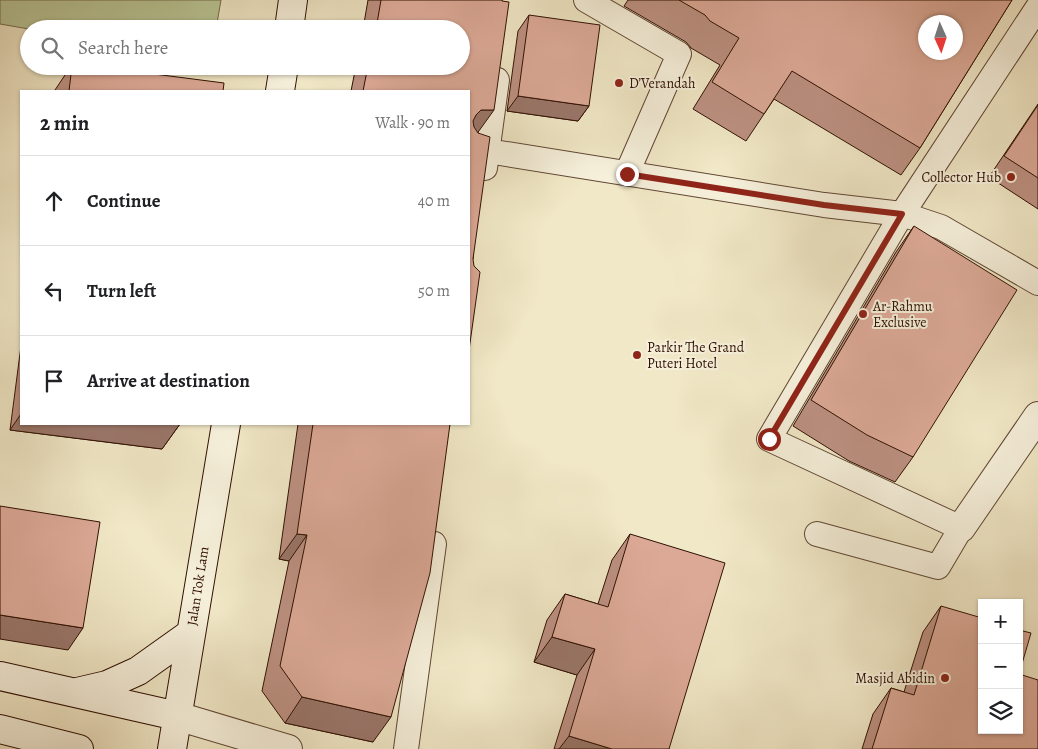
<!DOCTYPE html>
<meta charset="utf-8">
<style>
body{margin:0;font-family:Alegreya,serif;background:#f2f2f2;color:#202124}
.controls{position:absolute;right:15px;bottom:15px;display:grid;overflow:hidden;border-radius:0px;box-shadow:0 1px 4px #0004}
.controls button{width:45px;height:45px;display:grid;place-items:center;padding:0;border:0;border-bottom:1px solid #e0e0e0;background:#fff;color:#202124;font:25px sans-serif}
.compass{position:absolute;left:918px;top:15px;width:45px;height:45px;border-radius:50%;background:#fff;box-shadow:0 1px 4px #0004;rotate:177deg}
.stop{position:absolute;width:15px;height:15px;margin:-11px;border:4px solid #8f2418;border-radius:50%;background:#fff}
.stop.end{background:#8f2418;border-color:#fff;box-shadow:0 1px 5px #0008}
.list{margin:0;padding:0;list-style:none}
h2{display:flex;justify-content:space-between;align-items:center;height:65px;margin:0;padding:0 20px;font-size:21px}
h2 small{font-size:16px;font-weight:400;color:#757577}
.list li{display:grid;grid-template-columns:32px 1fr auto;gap:15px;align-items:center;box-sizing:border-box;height:90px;padding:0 20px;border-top:1px solid #e0e0e0}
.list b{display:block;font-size:19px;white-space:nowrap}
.list em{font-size:16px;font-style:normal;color:#757577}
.icon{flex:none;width:28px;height:28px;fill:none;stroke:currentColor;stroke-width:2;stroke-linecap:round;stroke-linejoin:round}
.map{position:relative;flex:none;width:1038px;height:749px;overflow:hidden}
.search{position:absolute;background:#fff;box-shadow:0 1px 4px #0004;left:20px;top:20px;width:450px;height:55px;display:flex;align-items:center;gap:12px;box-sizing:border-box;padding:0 18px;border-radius:28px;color:#757577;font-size:19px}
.panel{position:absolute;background:#fff;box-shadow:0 1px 4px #0004;left:20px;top:90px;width:450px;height:335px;border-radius:0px}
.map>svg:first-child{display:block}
.green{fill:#bac696;stroke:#756b4c}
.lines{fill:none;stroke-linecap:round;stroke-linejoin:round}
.lane-casing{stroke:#604633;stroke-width:26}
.street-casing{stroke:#604633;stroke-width:30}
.secondary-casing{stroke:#301002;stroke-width:30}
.lane{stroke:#f6f0db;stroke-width:24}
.street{stroke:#f6f0db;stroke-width:28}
.secondary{stroke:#f6f0db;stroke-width:28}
.wall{fill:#bd9182;stroke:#301002}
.shaded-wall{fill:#9a766a;stroke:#301002}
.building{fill:#dca997;stroke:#301002;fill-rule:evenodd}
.route{stroke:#8f2418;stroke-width:6}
.poi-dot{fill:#8f2418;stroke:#f6f0db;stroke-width:2}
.labels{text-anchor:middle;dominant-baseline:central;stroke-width:4;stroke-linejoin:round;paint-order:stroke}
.poi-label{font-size:14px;fill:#301002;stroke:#f6f0db;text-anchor:start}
.street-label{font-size:14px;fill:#301002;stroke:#f6f0db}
</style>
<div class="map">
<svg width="1038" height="749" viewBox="0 0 1038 749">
<rect width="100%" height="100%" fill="#f1e8c7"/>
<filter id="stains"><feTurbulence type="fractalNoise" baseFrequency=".004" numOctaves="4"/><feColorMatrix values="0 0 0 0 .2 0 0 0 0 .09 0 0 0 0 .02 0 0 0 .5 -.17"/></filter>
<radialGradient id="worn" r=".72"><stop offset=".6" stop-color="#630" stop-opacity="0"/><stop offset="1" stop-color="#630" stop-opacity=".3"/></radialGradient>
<path class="green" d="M 0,0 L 221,0 L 216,29 L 29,29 L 0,24 Z"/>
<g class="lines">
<defs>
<path id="lane" d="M 586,0 L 679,54 L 627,173
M 469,148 L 824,205 L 902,214 L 941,227 L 1038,283
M 485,168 L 497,80
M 817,534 L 938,567 L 961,528 L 769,439 L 902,214 L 1038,7
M 406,749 L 434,544"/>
<path id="street" d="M 961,528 L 1038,416
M 177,716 L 288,749"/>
<path id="secondary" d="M 289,29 L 293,0
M 280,91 L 284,66
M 0,676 L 177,716
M 77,692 L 107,685 L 138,671 L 190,634
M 0,729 L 79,749
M 172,749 L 226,424"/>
</defs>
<use href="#lane" class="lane-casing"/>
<use href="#street" class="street-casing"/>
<use href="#secondary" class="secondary-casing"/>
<use href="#lane" class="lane"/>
<use href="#street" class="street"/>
<use href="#secondary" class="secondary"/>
</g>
<path class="wall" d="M 368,0 L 502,0 L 478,133 L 473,259 L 469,91 L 351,91 L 356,66 L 461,66 L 461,29 L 363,29 Z
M 628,0 L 1012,0 L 920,148 L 901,175 L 774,99 L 746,141 L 693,109 L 720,65 L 691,48 L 686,42 L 624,6 Z
M 529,15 L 589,106 L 578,121 L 507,111 L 518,31 Z
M 71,66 L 92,66 L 223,91 L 54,91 L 55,90 Z
M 1038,104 L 1038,209 L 989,177 Z
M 914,226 L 913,457 L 895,482 L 849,461 L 793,426 L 896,252 Z
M 21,346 L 21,424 L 180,424 L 162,449 L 10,430 Z
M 298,424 L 450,424 L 373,742 L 285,723 L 262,691 L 289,561 L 279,559 Z
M 630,534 L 669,749 L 554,749 L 577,675 L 534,662 L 547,620 L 565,594 L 598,604 L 612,560 Z
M 941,606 L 982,730 L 1038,749 L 862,749 L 873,714 L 891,688 L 904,692 L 923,632 Z"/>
<path class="shaded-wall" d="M 518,96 L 589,106 L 578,121 L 507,111 Z
M 481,110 L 494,110 L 476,135 L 469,124 L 476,115 Z
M 21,414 L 21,424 L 180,424 L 162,449 L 10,430 Z
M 297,534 L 307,535 L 289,561 L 279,559 Z
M 0,615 L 83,628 L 68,650 L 0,639 Z
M 552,637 L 595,649 L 577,675 L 534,662 Z
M 302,697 L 391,717 L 373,742 L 285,723 Z
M 569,736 L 612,749 L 559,749 Z"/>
<path class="building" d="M 381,0 L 502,0 L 502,1 L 509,2 L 494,110 L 481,110 L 476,115 L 473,121 L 474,127 L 478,133 L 490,137 L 473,259 L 474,266 L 480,272 L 469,350 L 469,91 L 363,91 L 368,66 L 461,66 L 461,29 L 376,29 Z
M 679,0 L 1012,0 L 920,148 L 792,71 L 764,114 L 712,82 L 739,38 L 710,21 L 705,15 ZM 926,22 L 956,22 L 956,52 L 926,52 Z
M 529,15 L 600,25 L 589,106 L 518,96 Z
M 72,66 L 92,66 L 224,83 L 223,91 L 69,91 Z
M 1038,105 L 1038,178 L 1004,156 Z
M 914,226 L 1017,290 L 913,457 L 867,435 L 811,400 Z
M 313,424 L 450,424 L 430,573 L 391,717 L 302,697 L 280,666 L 307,535 L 297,534 Z
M 0,506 L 100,522 L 83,628 L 0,615 Z
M 630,534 L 725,563 L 669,749 L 612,749 L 569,736 L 595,649 L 552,637 L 565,594 L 608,607 Z
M 941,606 L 982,618 L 982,730 L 1019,730 L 1019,674 L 1038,680 L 1038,749 L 872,749 L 891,688 L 914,695 Z
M 1019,630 L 1031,633 L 1019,674 Z"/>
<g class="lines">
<path class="route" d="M 627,174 L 824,205 L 902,214 L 769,439"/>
</g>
<g class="poi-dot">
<circle cx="619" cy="83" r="5"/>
<circle cx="1011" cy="177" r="5"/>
<circle cx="863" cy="314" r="5"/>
<circle cx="637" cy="355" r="5"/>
<circle cx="945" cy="678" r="5"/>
</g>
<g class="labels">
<g class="poi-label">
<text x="629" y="83">D’Verandah</text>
<text x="1001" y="177" text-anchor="end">Collector Hub</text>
<text x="873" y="306">Ar-Rahmu<tspan x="873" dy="16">Exclusive</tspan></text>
<text x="647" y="347">Parkir The Grand<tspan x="647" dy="16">Puteri Hotel</tspan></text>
<text x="935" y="678" text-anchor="end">Masjid Abidin</text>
</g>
<g class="street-label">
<text transform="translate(198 586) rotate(-81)">Jalan Tok Lam</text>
</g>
</g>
<rect width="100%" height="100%" filter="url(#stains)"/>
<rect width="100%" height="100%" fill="url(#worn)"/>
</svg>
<div class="controls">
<button>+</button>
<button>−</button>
<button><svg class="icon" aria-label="layers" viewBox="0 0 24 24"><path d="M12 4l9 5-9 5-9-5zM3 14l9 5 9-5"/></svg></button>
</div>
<svg class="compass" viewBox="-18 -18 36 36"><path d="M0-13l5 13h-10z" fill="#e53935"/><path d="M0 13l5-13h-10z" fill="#757577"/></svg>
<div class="stop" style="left:769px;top:439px"></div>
<div class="stop end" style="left:627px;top:174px"></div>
<div class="search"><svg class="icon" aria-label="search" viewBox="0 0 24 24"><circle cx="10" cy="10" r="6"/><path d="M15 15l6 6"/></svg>Search here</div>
<section class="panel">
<h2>2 min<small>Walk · 90 m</small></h2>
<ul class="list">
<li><svg class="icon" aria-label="ahead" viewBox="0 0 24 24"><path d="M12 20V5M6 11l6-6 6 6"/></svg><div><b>Continue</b></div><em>40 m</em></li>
<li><svg class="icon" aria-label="left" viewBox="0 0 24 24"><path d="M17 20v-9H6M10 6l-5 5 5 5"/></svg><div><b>Turn left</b></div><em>50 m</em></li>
<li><svg class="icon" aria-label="arrive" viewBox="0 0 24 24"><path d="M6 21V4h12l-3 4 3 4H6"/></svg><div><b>Arrive at destination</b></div></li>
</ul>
</section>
</div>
